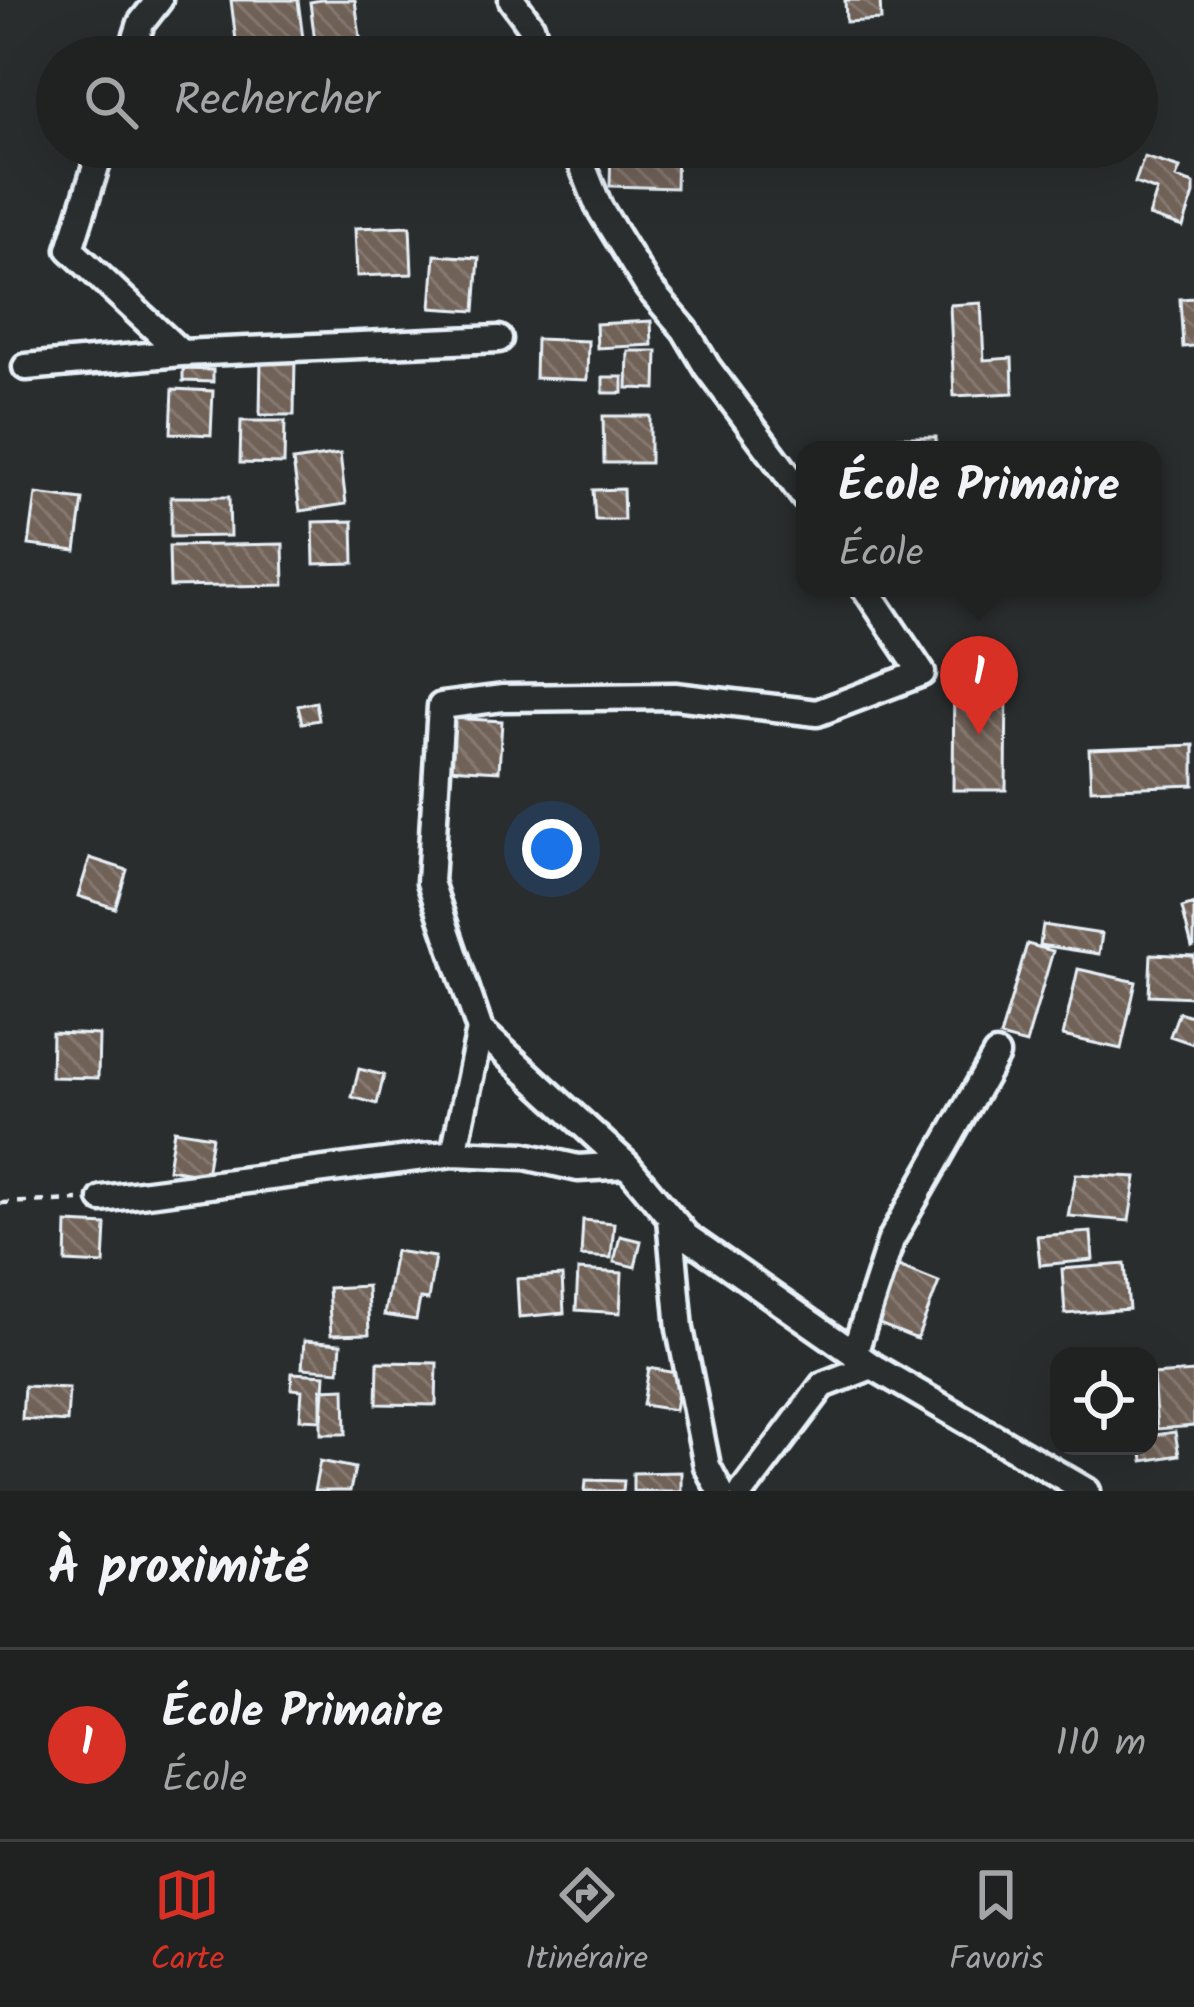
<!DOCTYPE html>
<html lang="fr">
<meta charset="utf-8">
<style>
body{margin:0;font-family:Kalam,sans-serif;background:#2d2f2f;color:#f1f3f6}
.controls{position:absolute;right:36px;bottom:36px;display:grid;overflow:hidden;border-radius:24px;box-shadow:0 12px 48px #0002}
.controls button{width:108px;height:108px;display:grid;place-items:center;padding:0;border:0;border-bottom:3px solid #3d3f40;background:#202222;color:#f1f3f6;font:60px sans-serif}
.you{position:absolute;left:552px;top:849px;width:42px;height:42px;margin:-30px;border:9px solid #fff;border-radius:50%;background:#1a73e8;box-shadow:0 0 0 18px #1a73e833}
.badge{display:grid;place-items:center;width:78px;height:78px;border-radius:50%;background:#d93025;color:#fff;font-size:39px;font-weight:700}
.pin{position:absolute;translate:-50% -99px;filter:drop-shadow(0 3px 6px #0008)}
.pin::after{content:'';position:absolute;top:63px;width:42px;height:36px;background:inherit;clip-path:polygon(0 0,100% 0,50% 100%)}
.popup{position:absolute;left:796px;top:441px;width:366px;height:156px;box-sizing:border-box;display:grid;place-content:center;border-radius:24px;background:#202222;filter:drop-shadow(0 3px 9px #0005);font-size:39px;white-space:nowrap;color:#a2a4a5}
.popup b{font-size:45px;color:#f1f3f6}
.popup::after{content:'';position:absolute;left:50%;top:100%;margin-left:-24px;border:24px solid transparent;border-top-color:#202222}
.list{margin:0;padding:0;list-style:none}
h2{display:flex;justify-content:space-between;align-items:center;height:156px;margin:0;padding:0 48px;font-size:51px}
h2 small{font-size:39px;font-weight:400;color:#a2a4a5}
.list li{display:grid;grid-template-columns:78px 1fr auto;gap:36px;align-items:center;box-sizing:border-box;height:192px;padding:0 48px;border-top:3px solid #3d3f40}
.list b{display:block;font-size:45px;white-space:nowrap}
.list p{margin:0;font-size:39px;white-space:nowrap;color:#a2a4a5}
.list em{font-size:39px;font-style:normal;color:#a2a4a5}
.icon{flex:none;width:66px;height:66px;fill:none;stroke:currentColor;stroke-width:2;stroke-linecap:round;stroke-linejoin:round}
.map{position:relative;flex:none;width:1194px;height:1491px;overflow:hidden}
.search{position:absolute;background:#202222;box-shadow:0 12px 48px #0002;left:36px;right:36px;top:36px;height:132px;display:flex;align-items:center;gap:30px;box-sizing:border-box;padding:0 42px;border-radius:66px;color:#a2a4a5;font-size:45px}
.sheet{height:348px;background:#202222}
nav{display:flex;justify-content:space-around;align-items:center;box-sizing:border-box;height:168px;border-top:3px solid #3d3f40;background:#202222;font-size:33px;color:#a2a4a5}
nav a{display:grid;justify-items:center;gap:6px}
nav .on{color:#d93025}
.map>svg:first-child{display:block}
.building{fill:url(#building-back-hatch);stroke:#e8f1f8;stroke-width:3}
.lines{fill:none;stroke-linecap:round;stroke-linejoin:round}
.street-casing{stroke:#e8f1f8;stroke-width:33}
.path{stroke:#e8f1f8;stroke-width:4.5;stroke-dasharray:9 9;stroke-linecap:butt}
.street{stroke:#2a2d2e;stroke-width:24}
</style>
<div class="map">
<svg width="1194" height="1491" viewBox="0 0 1194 1491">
<defs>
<pattern id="building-back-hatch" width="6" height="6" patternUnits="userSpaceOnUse" patternTransform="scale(3)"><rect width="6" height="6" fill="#716258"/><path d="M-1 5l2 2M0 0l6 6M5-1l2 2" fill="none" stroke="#857971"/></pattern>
</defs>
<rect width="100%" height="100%" fill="#2a2d2e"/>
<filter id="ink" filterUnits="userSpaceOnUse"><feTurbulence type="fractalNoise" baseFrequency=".00833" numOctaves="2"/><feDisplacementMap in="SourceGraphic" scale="24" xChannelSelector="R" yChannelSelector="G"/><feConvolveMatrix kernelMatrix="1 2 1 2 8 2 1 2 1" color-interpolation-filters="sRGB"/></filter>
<g filter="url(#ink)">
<path class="building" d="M 231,0 L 298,0 L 305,54 L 238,57 Z
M 321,0 L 355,0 L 361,44 L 316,50 L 310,2 Z
M 845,0 L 880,0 L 881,20 L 846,22 Z
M 611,147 L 677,147 L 676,188 L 610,186 Z
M 1144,157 L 1180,168 L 1176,178 L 1194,184 L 1194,194 L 1183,227 L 1149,216 L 1157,191 L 1135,183 Z
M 410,226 L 412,274 L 357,276 L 355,228 Z
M 435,255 L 479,258 L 475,311 L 431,308 Z
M 1194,298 L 1194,346 L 1183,347 L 1180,299 Z
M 981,303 L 984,360 L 1012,358 L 1013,393 L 954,396 L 950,305 Z
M 651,321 L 652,345 L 597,348 L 596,324 Z
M 536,339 L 588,341 L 587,380 L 535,378 Z
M 628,351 L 657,351 L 656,389 L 627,388 Z
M 261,358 L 295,358 L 294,415 L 260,415 Z
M 183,369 L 213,370 L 213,382 L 183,381 Z
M 603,377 L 623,377 L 623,393 L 603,393 Z
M 173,389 L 213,391 L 211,435 L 171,433 Z
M 603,416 L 650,416 L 650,463 L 604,463 Z
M 241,421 L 285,421 L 284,464 L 240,463 Z
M 888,437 L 936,437 L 936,450 L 888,450 Z
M 340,454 L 346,504 L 300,511 L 293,461 Z
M 623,489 L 624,520 L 595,520 L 593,490 Z
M 36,494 L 83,500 L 76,551 L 29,545 Z
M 171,497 L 229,497 L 230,536 L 171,537 Z
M 353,521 L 354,563 L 314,564 L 313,522 Z
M 283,544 L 284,585 L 170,587 L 169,546 Z
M 954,673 L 1007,674 L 1006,790 L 953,790 Z
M 316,702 L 319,720 L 302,723 L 298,706 Z
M 450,718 L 502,721 L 499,771 L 447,768 Z
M 1194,745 L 1194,785 L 1091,789 L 1089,749 Z
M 90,858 L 127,870 L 115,908 L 78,896 Z
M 1194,904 L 1194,946 L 1192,947 L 1182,908 Z
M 1043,925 L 1102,934 L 1099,954 L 1040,945 Z
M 1027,944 L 1053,951 L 1026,1044 L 1000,1037 Z
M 1151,954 L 1194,956 L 1194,997 L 1149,995 Z
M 1078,969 L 1136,982 L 1121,1049 L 1063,1036 Z
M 1179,1012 L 1194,1017 L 1193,1044 L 1170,1036 Z
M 52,1033 L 99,1035 L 98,1078 L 51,1077 Z
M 359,1069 L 384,1075 L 377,1104 L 352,1097 Z
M 174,1130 L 212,1136 L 206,1175 L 168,1169 Z
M 1076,1174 L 1136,1177 L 1129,1221 L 1068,1216 Z
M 583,1220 L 614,1223 L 611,1258 L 581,1256 Z
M 67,1223 L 106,1225 L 104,1264 L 66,1262 Z
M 1091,1232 L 1093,1260 L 1040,1265 L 1037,1236 Z
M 620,1236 L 641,1241 L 635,1267 L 614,1262 Z
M 395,1251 L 435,1257 L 428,1300 L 420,1299 L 416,1320 L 384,1315 Z
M 1125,1264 L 1129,1309 L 1065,1314 L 1062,1269 Z
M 896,1265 L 939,1282 L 917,1339 L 874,1322 Z
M 578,1270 L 622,1273 L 620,1313 L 576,1310 Z
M 562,1276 L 564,1313 L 519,1317 L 517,1279 Z
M 367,1286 L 369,1334 L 331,1335 L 328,1288 Z
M 304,1341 L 341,1344 L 339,1371 L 302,1368 Z
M 378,1362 L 437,1363 L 436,1405 L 377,1404 Z
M 649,1368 L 681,1374 L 675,1410 L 643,1405 Z
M 1194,1372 L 1194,1426 L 1157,1429 L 1153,1375 Z
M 292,1373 L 325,1375 L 322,1420 L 300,1419 L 302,1390 L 291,1389 Z
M 24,1386 L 69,1388 L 67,1422 L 22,1419 Z
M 345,1388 L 346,1434 L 321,1434 L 321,1389 Z
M 1175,1432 L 1179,1455 L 1143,1461 L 1141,1446 L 1149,1446 L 1149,1436 Z
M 320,1461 L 355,1468 L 350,1491 L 314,1491 Z
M 681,1472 L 681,1491 L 633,1491 L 633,1473 Z
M 586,1480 L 624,1481 L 623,1491 L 585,1491 Z"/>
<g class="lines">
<defs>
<path id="street" d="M 512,0 L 531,26 L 541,57
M 130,57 L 141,23 L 159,0
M 102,147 L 70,249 L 181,353
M 575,147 L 599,207 L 648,287 L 685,330 L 707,367 L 805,498
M 26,367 L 181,353 L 499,339
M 454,1153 L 480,1030
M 627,1165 L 480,1030 L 430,882 L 441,706 L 503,698 L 675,696 L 817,713 L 922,673 L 865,588
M 102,1199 L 454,1153 L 525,1156 L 578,1168 L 627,1165 L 686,1236 L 872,1366
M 670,1218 L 680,1329 L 707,1466 L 720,1491
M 854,1354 L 891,1240 L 996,1055
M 743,1491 L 823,1385 L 872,1366 L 1087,1491"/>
</defs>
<use href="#street" class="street-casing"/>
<path class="path" d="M 0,1203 L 78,1200"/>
<use href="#street" class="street"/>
</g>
</g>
</svg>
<div class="controls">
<button><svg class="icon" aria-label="locate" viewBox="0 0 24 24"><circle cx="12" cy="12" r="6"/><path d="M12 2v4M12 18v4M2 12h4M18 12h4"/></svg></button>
</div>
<div class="you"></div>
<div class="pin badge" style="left:979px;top:735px">1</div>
<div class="popup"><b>École Primaire</b>École</div>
<div class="search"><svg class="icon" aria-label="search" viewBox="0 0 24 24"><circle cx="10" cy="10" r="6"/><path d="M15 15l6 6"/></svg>Rechercher</div>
</div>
<section class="sheet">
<h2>À proximité<small></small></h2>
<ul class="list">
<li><span class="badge">1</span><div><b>École Primaire</b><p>École</p></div><em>110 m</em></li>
</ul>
</section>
<nav>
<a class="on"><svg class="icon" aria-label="map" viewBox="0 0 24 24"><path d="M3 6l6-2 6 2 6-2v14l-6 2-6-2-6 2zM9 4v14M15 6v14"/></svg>Carte</a>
<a><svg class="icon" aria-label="directions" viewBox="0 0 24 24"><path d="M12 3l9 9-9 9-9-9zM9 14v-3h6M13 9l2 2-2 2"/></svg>Itinéraire</a>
<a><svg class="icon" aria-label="saved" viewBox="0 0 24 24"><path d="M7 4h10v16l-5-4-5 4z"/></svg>Favoris</a>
</nav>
